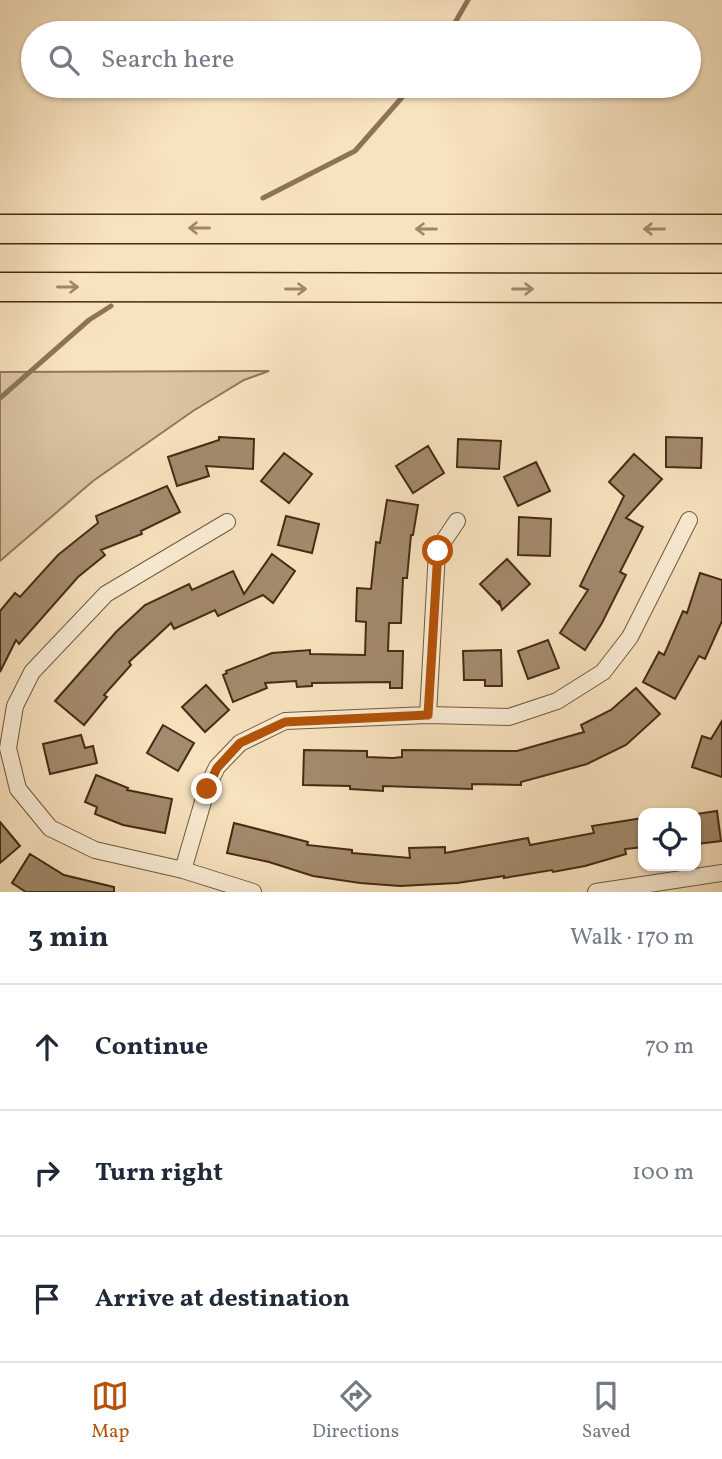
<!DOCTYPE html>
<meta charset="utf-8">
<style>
body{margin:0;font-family:Vollkorn,serif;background:#f6f6f7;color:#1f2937}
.controls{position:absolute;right:21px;bottom:21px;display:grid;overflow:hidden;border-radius:14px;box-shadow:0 2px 5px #0004}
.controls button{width:63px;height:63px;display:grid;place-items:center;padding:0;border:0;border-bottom:2px solid #e0e1e3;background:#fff;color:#1f2937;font:35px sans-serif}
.stop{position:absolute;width:21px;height:21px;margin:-16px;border:5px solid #b45309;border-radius:50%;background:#fff}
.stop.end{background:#b45309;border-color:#fff;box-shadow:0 2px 7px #0008}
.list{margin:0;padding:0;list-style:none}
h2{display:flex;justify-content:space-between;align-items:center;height:91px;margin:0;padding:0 28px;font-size:30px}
h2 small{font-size:23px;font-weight:400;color:#747a83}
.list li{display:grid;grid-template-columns:46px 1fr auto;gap:21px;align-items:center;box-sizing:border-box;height:126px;padding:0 28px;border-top:2px solid #e0e1e3}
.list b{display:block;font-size:26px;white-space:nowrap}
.list em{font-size:23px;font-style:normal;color:#747a83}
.icon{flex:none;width:38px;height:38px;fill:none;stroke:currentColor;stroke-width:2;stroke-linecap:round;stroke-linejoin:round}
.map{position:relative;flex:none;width:722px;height:892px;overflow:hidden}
.search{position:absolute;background:#fff;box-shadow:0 2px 5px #0004;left:21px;right:21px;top:21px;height:77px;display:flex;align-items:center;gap:18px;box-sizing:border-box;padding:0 24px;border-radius:38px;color:#747a83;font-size:26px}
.sheet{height:469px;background:#fff}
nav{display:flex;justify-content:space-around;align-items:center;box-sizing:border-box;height:98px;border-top:2px solid #e0e1e3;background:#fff;font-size:19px;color:#747a83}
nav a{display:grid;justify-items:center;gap:4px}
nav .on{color:#b45309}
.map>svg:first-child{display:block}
.green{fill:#dac4a2;stroke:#90785c;stroke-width:2}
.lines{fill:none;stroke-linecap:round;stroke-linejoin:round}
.stream{stroke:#8c7458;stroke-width:5}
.building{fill:#a38b6d;stroke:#462b15;stroke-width:2}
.minor-casing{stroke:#725940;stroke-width:18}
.motorway-casing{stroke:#462b15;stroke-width:31}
.minor{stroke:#faedd5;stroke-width:16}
.motorway{stroke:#f8e3bf;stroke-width:28}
.oneway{stroke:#9f876a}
.route{stroke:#b45309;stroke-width:9}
</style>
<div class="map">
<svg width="722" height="892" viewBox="0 0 722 892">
<rect width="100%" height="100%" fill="#f8e3bf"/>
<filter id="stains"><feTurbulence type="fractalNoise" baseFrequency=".00286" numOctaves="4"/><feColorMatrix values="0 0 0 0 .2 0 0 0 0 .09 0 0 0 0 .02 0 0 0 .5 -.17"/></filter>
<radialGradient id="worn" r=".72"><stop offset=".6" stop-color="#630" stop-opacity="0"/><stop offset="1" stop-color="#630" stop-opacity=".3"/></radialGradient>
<path class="green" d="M 269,371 L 244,380 L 193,411 L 93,481 L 0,561 L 0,372 Z"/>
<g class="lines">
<path class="stream" d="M 449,33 L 468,0
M 263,198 L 355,151 L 412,86
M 0,398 L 89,320 L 111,306"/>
</g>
<path class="building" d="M 219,437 L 254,439 L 253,469 L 206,466 L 209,476 L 177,486 L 168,457 L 219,440 Z
M 666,437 L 702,438 L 701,468 L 666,467 Z
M 458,439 L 501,441 L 499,469 L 457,467 Z
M 428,446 L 444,473 L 413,493 L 396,466 Z
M 284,453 L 312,474 L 289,503 L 261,481 Z
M 634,454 L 662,479 L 626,518 L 643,527 L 620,572 L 626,575 L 602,623 L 585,650 L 560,633 L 588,590 L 580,586 L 624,496 L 609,482 Z
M 536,462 L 550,491 L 518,506 L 504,477 Z
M 167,486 L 180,512 L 141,531 L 142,534 L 101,550 L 105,555 L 78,577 L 19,644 L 16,640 L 0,672 L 0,611 L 15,593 L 20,597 L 58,555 L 98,523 L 96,516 Z
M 387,500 L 418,505 L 413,535 L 411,535 L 407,578 L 403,578 L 401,623 L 389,623 L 388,651 L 403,651 L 402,688 L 390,688 L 390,682 L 312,683 L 312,686 L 297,687 L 296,681 L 265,683 L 267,688 L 233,702 L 223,675 L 227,673 L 226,671 L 272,653 L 310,650 L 310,654 L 365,655 L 366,622 L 356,621 L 357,588 L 371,589 L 376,542 L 380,543 Z
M 286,516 L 319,524 L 312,553 L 278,545 Z
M 519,517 L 551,519 L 550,556 L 518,555 Z
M 272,554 L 295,571 L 273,603 L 263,595 L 218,616 L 215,610 L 174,629 L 171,623 L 129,662 L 131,665 L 104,695 L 107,697 L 84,725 L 55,701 L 116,632 L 145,605 L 189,584 L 192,590 L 233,571 L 244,594 Z
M 507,559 L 530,584 L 502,610 L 499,600 L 499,604 L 480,584 Z
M 700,573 L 722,580 L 722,621 L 705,659 L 699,656 L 675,699 L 643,682 L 659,652 L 664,655 L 683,611 L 687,613 Z
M 548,640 L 559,668 L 528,679 L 518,651 Z
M 501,650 L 502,686 L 485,686 L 485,680 L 464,680 L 463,651 Z
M 206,685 L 229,710 L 205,732 L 182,707 Z
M 636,688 L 660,714 L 626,745 L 587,764 L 521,782 L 521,785 L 472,784 L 472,789 L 383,786 L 383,791 L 350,789 L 350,786 L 303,785 L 304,750 L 367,751 L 367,757 L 393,758 L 402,757 L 402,750 L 517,751 L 584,732 L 581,725 L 611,710 Z
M 722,721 L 722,777 L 692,767 L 702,736 L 711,739 Z
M 163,725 L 194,743 L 178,771 L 147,753 Z
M 81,735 L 85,748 L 93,746 L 97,763 L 50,774 L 43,744 Z
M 96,775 L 128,788 L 127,790 L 172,799 L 165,833 L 123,825 L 95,814 L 97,807 L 85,802 Z
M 717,811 L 721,841 L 696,844 L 696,814 Z
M 643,818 L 643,847 L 625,849 L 626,854 L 585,866 L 553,872 L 552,870 L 504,878 L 504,876 L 457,883 L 400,886 L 360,883 L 313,876 L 269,862 L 227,853 L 234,823 L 308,842 L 307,845 L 352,850 L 352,853 L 410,858 L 409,848 L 445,847 L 445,853 L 528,838 L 530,845 L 594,833 L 592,826 Z
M 0,822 L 20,846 L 0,863 Z
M 30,854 L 64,875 L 114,887 L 114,892 L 26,892 L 12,883 Z"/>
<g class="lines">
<defs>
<path id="minor" d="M 227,522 L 106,594 L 32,672 L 15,706 L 8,748 L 18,789 L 50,828 L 95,850 L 183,870 L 253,892
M 428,715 L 509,717 L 557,701 L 603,672 L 630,637 L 689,520
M 183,870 L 207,788 L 217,767 L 240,743 L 285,721 L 428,715 L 437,551 L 457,521
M 596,892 L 722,873"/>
<path id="motorway" d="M 0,229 L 722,229
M 0,287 L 722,288"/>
</defs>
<use href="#minor" class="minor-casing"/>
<use href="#motorway" class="motorway-casing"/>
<use href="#minor" class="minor"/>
<use href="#motorway" class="motorway"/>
</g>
<defs><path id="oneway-shaft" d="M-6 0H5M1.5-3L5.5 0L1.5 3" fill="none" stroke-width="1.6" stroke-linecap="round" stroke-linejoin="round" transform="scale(1.75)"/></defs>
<g class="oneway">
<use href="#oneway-shaft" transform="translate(199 228) rotate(-180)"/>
<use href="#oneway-shaft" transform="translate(426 229) rotate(-180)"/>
<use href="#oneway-shaft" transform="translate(654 229) rotate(180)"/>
<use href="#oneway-shaft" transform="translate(68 287)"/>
<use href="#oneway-shaft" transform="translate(296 289)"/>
<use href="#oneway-shaft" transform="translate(523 289)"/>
</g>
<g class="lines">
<path class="route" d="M 207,789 L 217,768 L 240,743 L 285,722 L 428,715 L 438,551"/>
</g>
<rect width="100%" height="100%" filter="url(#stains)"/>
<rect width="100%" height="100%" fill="url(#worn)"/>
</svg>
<div class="controls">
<button><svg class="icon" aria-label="locate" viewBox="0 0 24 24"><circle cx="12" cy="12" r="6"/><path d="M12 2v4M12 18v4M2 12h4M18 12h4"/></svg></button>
</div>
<div class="stop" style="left:438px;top:551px"></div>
<div class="stop end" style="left:207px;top:789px"></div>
<div class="search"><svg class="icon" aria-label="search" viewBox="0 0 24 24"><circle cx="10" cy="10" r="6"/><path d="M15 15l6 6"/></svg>Search here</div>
</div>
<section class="sheet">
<h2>3 min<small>Walk · 170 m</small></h2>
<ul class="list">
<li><svg class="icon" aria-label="ahead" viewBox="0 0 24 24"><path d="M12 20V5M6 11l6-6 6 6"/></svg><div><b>Continue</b></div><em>70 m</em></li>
<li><svg class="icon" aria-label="right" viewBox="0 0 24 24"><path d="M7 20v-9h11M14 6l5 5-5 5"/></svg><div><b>Turn right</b></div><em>100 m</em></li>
<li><svg class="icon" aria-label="arrive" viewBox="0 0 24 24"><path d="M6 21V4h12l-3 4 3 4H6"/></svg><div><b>Arrive at destination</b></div></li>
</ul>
</section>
<nav>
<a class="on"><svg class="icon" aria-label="map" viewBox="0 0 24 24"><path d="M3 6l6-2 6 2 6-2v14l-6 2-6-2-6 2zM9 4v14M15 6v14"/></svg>Map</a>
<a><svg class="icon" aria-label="directions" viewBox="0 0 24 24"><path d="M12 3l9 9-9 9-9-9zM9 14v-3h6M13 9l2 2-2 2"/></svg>Directions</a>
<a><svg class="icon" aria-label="saved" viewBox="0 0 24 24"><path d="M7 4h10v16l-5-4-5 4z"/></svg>Saved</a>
</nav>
